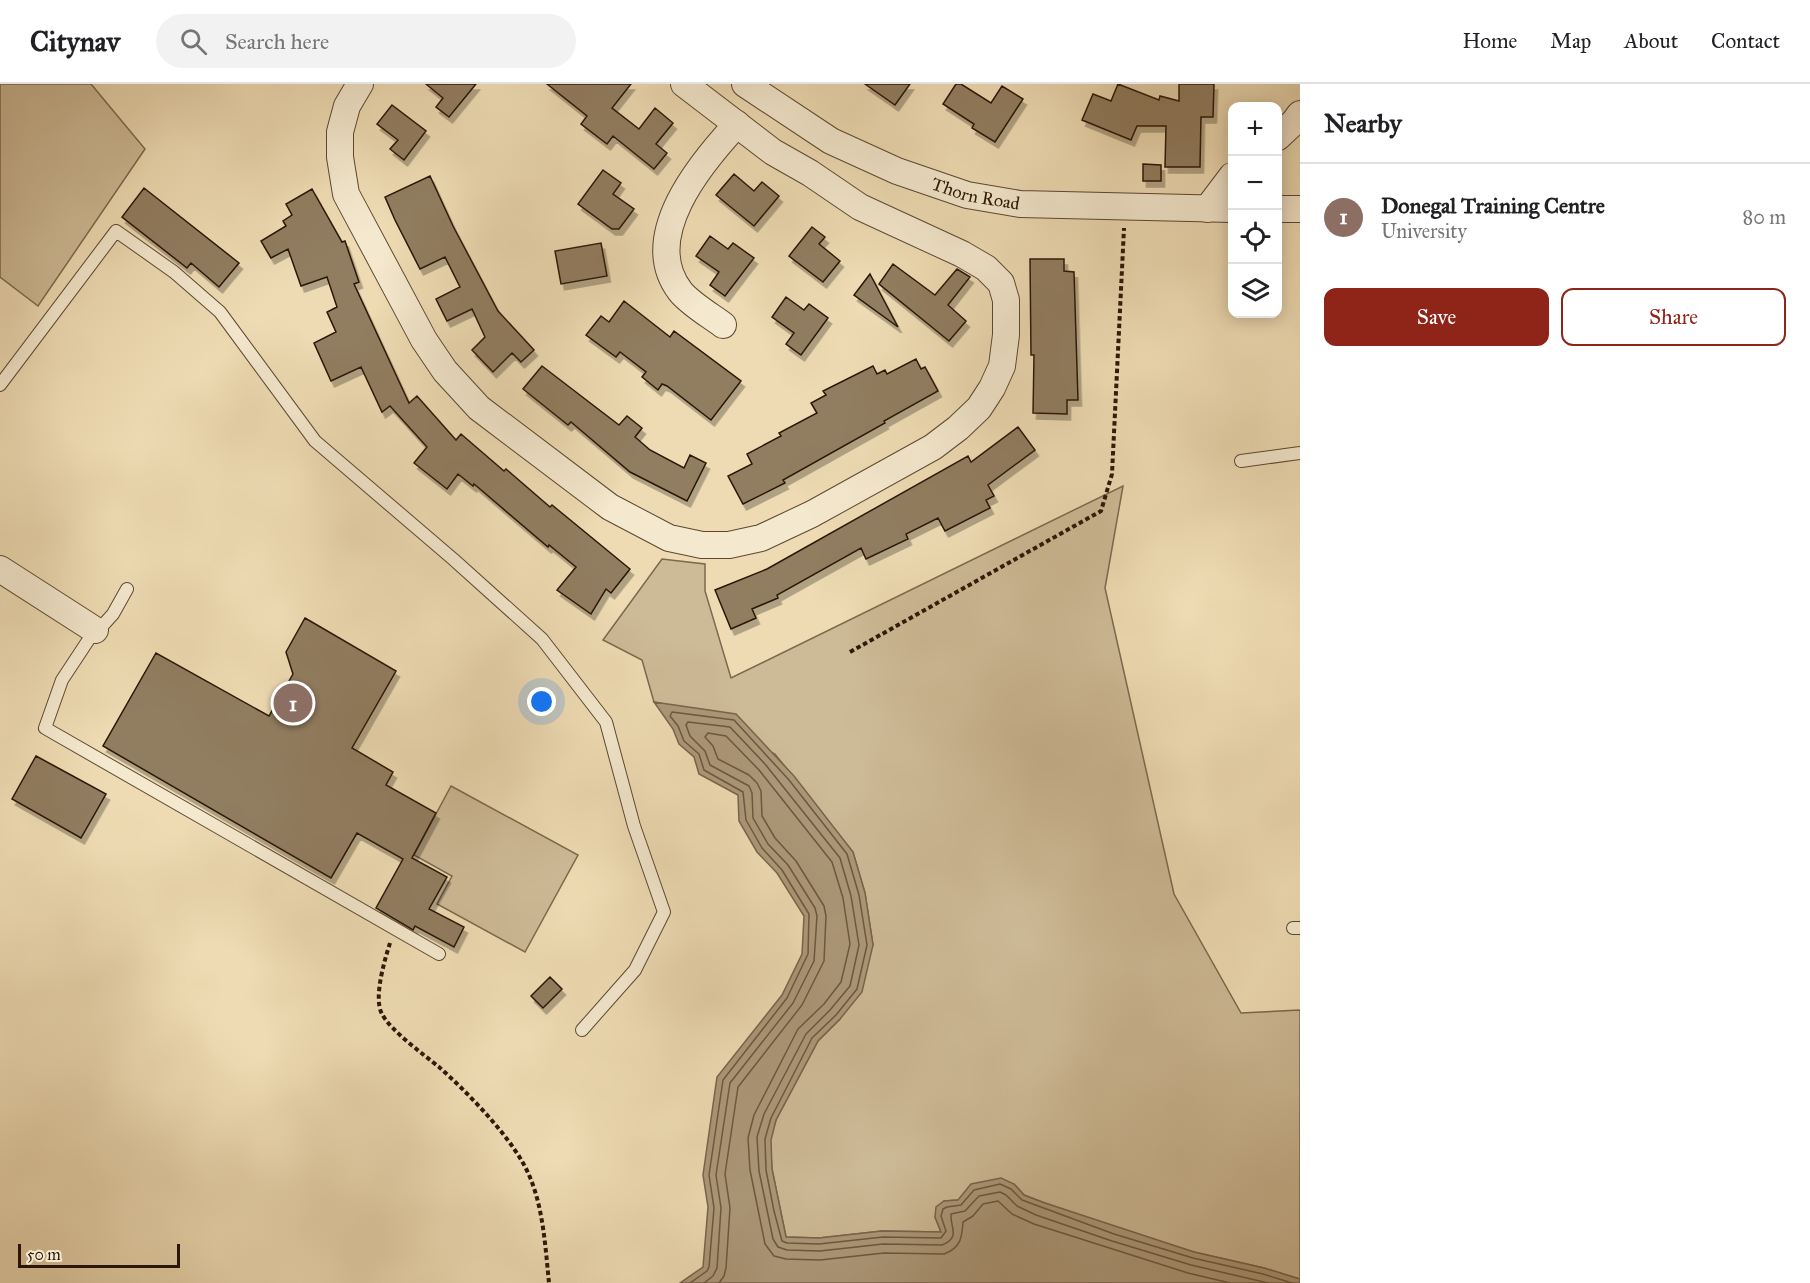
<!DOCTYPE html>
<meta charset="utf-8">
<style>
body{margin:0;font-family:"IM FELL Great Primer",serif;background:#f2f2f2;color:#202124}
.controls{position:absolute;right:18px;top:18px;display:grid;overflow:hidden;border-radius:12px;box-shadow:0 3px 15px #0003}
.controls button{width:54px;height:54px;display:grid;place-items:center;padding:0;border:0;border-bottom:2px solid #e0e0e0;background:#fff;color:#202124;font:30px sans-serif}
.scale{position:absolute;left:18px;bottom:15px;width:162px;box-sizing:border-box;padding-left:6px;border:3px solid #2c1707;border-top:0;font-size:16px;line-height:21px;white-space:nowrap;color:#2c1707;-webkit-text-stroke:4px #f4e8ce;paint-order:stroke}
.you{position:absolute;left:542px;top:618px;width:21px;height:21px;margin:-15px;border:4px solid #fff;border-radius:50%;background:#1a73e8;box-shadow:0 0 0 9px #1a73e833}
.badge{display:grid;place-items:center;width:39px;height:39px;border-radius:50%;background:#8f2418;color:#fff;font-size:20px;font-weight:700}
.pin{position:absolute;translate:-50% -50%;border:3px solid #fff;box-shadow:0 2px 6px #0006}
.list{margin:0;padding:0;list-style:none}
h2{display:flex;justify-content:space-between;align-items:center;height:78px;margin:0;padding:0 24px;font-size:26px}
h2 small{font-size:20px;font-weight:400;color:#757577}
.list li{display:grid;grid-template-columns:39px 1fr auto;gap:18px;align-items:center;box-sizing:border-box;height:108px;padding:0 24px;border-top:2px solid #e0e0e0}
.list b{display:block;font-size:22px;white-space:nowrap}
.list p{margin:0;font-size:20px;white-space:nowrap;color:#757577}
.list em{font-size:20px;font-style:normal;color:#757577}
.actions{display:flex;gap:12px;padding:18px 24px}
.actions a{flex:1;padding:14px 0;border:2px solid #8f2418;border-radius:12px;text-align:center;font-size:21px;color:#8f2418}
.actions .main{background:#8f2418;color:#fff}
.icon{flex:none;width:33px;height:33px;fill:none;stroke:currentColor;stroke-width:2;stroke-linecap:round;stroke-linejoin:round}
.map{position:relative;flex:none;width:1300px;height:1199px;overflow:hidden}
header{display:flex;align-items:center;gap:36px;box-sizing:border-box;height:84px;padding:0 30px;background:#fff;border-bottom:2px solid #e0e0e0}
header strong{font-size:28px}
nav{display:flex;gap:33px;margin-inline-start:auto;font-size:21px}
.search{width:420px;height:54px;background:#f2f2f2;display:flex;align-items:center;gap:15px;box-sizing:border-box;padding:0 21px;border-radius:33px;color:#757577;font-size:22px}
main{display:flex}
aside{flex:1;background:#fff}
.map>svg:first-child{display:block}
.green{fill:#cdba96;stroke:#7c684e;stroke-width:1.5}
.water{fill:#ac9879;stroke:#79644b;stroke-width:1.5}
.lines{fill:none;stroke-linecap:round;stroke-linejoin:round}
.shore{stroke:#6c5840;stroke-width:1.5}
.building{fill:#917d60;stroke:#2c1707;stroke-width:1.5;filter:url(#shadow)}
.lane-casing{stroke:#5c4832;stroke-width:14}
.street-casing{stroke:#5c4832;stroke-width:28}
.path{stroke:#2c1707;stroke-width:4;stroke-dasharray:4.5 3;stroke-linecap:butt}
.lane{stroke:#f4e8ce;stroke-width:12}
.street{stroke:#f4e8ce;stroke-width:26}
.labels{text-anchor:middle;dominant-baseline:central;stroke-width:4.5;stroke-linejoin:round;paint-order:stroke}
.street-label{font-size:18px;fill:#2c1707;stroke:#f4e8ce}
</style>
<header>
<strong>Citynav</strong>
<div class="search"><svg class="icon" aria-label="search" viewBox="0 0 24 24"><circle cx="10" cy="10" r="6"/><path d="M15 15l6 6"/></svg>Search here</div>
<nav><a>Home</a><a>Map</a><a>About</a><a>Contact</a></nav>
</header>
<main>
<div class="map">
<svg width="1300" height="1199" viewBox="0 0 1300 1199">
<defs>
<filter id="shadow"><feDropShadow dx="3.5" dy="6" stdDeviation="0" flood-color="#0004"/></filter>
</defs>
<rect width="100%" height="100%" fill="#eedbb3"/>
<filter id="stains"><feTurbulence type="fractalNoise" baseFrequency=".00333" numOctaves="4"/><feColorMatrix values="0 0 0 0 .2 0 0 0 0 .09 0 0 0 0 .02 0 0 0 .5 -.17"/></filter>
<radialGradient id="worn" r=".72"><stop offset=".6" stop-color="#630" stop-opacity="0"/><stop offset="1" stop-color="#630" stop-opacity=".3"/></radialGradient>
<path class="green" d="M 0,0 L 91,0 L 145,65 L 38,222 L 0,193 Z
M 1123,402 L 1105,504 L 1174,810 L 1241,929 L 1300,926 L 1300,1195 L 1264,1184 L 1194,1168 L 1116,1144 L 1042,1118 L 1024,1111 L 1014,1100 L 958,1116 L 944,1117 L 935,1133 L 941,1148 L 882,1147 L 819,1154 L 786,1153 L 772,1085 L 770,1056 L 776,1036 L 818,957 L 840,935 L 873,861 L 865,809 L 853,768 L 775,670 L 672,622 L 654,618 L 642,576 L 603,556 L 662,475 L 705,480 L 705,507 L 731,594 Z
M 451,702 L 578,771 L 525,868 L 437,820 L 452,792 L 414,771 Z"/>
<path class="water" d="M 654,618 L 736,630 L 794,692 L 853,768 L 865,809 L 873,861 L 862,908 L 840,935 L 818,957 L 776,1036 L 771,1056 L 772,1085 L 786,1153 L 819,1154 L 882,1147 L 941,1148 L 935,1133 L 936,1123 L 944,1117 L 958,1116 L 971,1100 L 1001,1094 L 1014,1100 L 1024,1111 L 1042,1118 L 1194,1168 L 1264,1184 L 1300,1195 L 1300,1199 L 680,1199 L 703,1183 L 708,1123 L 703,1091 L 717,993 L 782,911 L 802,870 L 804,832 L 777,789 L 757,768 L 739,737 L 738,711 L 699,690 L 694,673 L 679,660 L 673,645 Z"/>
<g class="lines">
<path class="shore" d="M 690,1199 L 707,1187 L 709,1183 L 714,1124 L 709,1091 L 723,996 L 787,914 L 808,870 L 809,830 L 782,786 L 762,764 L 746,736 L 743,708 L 704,686 L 699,670 L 684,657 L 678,642 L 670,632 L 672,628 L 734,636 L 789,696 L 847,770 L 859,811 L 867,861 L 857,905 L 836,931 L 812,954 L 771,1034 L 765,1055 L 766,1086 L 774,1127 L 782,1157 L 787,1159 L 819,1160 L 883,1153 L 941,1154 L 946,1147 L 941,1132 L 943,1125 L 947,1123 L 961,1121 L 974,1106 L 1000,1100 L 1011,1105 L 1022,1116 L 1114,1150 L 1193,1174 L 1263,1190 L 1292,1199
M 704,1199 L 713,1192 L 717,1184 L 721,1124 L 716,1091 L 730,999 L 793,919 L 814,877 L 817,832 L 815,824 L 788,781 L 768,760 L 753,734 L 752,709 L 749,702 L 710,681 L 705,667 L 690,652 L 686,641 L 688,638 L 730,643 L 765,680 L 840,774 L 851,812 L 859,861 L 850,902 L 830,926 L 806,950 L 764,1030 L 757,1053 L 759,1087 L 773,1155 L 778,1163 L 787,1166 L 820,1167 L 883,1160 L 942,1161 C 961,1153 950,1144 951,1130 L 965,1127 L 979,1112 L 1000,1108 L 1006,1111 L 1017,1122 L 1036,1131 L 1112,1157 L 1191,1181 L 1268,1199
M 719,1199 L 724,1192 L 726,1184 L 730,1124 L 725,1090 L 738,1003 L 802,921 L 824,877 L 826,832 L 824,822 L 796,777 L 775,754 L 762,732 L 761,707 L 757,699 L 749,691 L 718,675 L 713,662 L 705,653 L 708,649 L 726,652 L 759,686 L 832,778 L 843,814 L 850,860 L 841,898 L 824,920 L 798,945 L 754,1031 L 748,1054 L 750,1086 L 765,1160 L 774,1172 L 786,1175 L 820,1176 L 884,1169 L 944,1170 C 961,1164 962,1153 963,1138 L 973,1132 L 983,1120 L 998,1117 L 1012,1130 L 1034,1140 L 1188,1189 L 1230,1199"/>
</g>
<path class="building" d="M 426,0 L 476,0 L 449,33 L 436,23 L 443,14 Z
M 547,0 L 631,0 L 612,24 L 639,45 L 655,24 L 673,39 L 656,60 L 667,69 L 654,85 L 613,52 L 607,60 L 581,40 L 587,32 Z
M 865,0 L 910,0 L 895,21 Z
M 956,0 L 961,0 L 991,19 L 1002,2 L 1023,15 L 995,58 L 972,44 L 974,40 L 943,20 Z
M 1118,0 L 1159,16 L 1160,12 L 1179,17 L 1179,0 L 1214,0 L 1213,33 L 1201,33 L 1200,83 L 1165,83 L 1166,42 L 1137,42 L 1131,56 L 1082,36 L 1093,10 L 1111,17 Z
M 392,21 L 426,47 L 404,76 L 390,65 L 398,56 L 377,40 Z
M 1143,80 L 1161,81 L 1161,97 L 1143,97 Z
M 603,86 L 621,99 L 613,110 L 634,125 L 619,145 L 612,145 L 578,120 Z
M 734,90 L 754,107 L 762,98 L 779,112 L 754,142 L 716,111 Z
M 430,92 L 453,142 L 498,227 L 534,266 L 521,278 L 512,269 L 493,288 L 472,266 L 485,253 L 472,225 L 447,237 L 436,215 L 460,203 L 445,173 L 420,185 L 395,136 L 385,113 Z
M 144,104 L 239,179 L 219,203 L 191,179 L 187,184 L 122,133 Z
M 312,105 L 342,158 L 345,157 L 359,198 L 354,200 L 409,319 L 417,312 L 456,356 L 461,350 L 504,387 L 506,385 L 550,423 L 552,421 L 630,485 L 611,509 L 606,505 L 591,530 L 557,506 L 576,483 L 549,461 L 548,463 L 474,400 L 473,402 L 458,390 L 447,405 L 414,379 L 427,363 L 390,322 L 382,328 L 361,283 L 331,297 L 314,259 L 336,248 L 327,228 L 337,223 L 327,193 L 301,202 L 288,165 L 271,174 L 261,157 L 286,142 L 283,137 L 292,131 L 286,120 Z
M 812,143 L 825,153 L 819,160 L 840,177 L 823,198 L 789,172 Z
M 710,152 L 728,165 L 733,159 L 754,174 L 725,212 L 710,201 L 719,188 L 696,172 Z
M 601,159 L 607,192 L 561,200 L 555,167 Z
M 1030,175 L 1064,175 L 1064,187 L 1074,188 L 1078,316 L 1067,316 L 1067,330 L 1033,329 L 1034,271 L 1031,271 Z
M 893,180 L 935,211 L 957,185 L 970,193 L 948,221 L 966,237 L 949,257 L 879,200 Z
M 870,190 L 898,243 L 854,211 Z
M 786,213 L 804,226 L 809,220 L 828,234 L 801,271 L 786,260 L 794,249 L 772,233 Z
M 624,217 L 670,253 L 674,247 L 741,297 L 711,336 L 667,302 L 662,300 L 658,306 L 642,293 L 646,288 L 620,268 L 616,273 L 586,251 L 601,232 L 609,238 Z
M 916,275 L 921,285 L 925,283 L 938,307 L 884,337 L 885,339 L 783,396 L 785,399 L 743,420 L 728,392 L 752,380 L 747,370 L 781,352 L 779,349 L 817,329 L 811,319 L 826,311 L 823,307 L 873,282 L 877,290 L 885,286 L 887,290 Z
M 542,282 L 619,341 L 627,332 L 642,344 L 635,353 L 650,366 L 684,384 L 690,371 L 706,379 L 687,417 L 630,388 L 571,338 L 568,341 L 523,305 Z
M 1018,343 L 1035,366 L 988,401 L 994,412 L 986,416 L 990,424 L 945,447 L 938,434 L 906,450 L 908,455 L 866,475 L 861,464 L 777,511 L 778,514 L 752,525 L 756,534 L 731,545 L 715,506 L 767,485 L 968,372 L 971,378 Z
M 305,534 L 396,587 L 352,664 L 393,688 L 386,701 L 436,729 L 412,774 L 447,793 L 429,825 L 464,843 L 454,863 L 415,842 L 413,846 L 376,824 L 403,775 L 357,749 L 331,794 L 103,662 L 156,569 L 269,632 L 293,590 L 286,568 Z
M 36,672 L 106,710 L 81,754 L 12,715 Z
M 550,893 L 562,905 L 543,924 L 531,912 Z"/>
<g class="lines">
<defs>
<path id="lane" d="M 0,301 L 116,147 L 174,188 L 220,228 L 315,357 L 453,475 L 542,555 L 606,638 L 634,742 L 664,828 L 635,886 L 582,946
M 1241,377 L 1300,369
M 127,505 L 113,530 L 104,540 L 95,546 L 62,596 L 45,644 L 439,870
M 1293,844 L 1300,844"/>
<g id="street">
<path d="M 360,0 L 347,22 L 340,48 L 340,73 L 346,110 L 424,256 L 445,287 L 479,324 L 610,423 L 669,454 L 702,461 L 729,461 L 761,454 L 812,430 L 933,363 L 958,344 L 979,324 L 992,304 L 1002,282 L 1006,251 L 1006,216 L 1001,199 L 986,184 L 962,170 L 860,123 L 810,89 L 773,68 L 684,0"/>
<path id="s1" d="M 745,0 L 831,57 L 897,87 L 967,111 L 1020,120 L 1232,125"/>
<path d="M 1278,53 L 1294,38 L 1300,30"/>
<path d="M 1207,125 L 1232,92"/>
<path d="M 1278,125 L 1300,125"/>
<path d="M 723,241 C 711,232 689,219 680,207 C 639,153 700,80 737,40"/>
<path d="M 0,485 L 95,546"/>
</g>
</defs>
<use href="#lane" class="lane-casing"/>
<use href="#street" class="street-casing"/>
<path class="path" d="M 850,568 L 1101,427 L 1112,390 L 1124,144
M 390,859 C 385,875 373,914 382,930 C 391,947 423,970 439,983 C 466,1007 505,1047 523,1079 C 543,1114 545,1160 549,1199"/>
<use href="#lane" class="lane"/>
<use href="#street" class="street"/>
</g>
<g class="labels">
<g class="street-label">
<text stroke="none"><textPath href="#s1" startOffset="258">Thorn Road</textPath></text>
</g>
</g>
<rect width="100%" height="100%" filter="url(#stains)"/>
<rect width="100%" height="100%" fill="url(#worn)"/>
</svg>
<div class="controls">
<button>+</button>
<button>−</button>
<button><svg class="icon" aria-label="locate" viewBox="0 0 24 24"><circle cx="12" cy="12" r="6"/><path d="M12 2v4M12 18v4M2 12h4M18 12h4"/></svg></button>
<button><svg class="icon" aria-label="layers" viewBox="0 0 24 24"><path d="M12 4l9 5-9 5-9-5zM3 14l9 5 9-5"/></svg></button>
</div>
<div class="scale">50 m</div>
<div class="you"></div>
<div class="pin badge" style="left:293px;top:619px;background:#8d6e63">1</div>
</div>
<aside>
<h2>Nearby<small></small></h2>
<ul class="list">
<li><span class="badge" style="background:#8d6e63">1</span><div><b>Donegal Training Centre</b><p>University</p></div><em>80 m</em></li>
</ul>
<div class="actions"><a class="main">Save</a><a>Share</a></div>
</aside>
</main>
